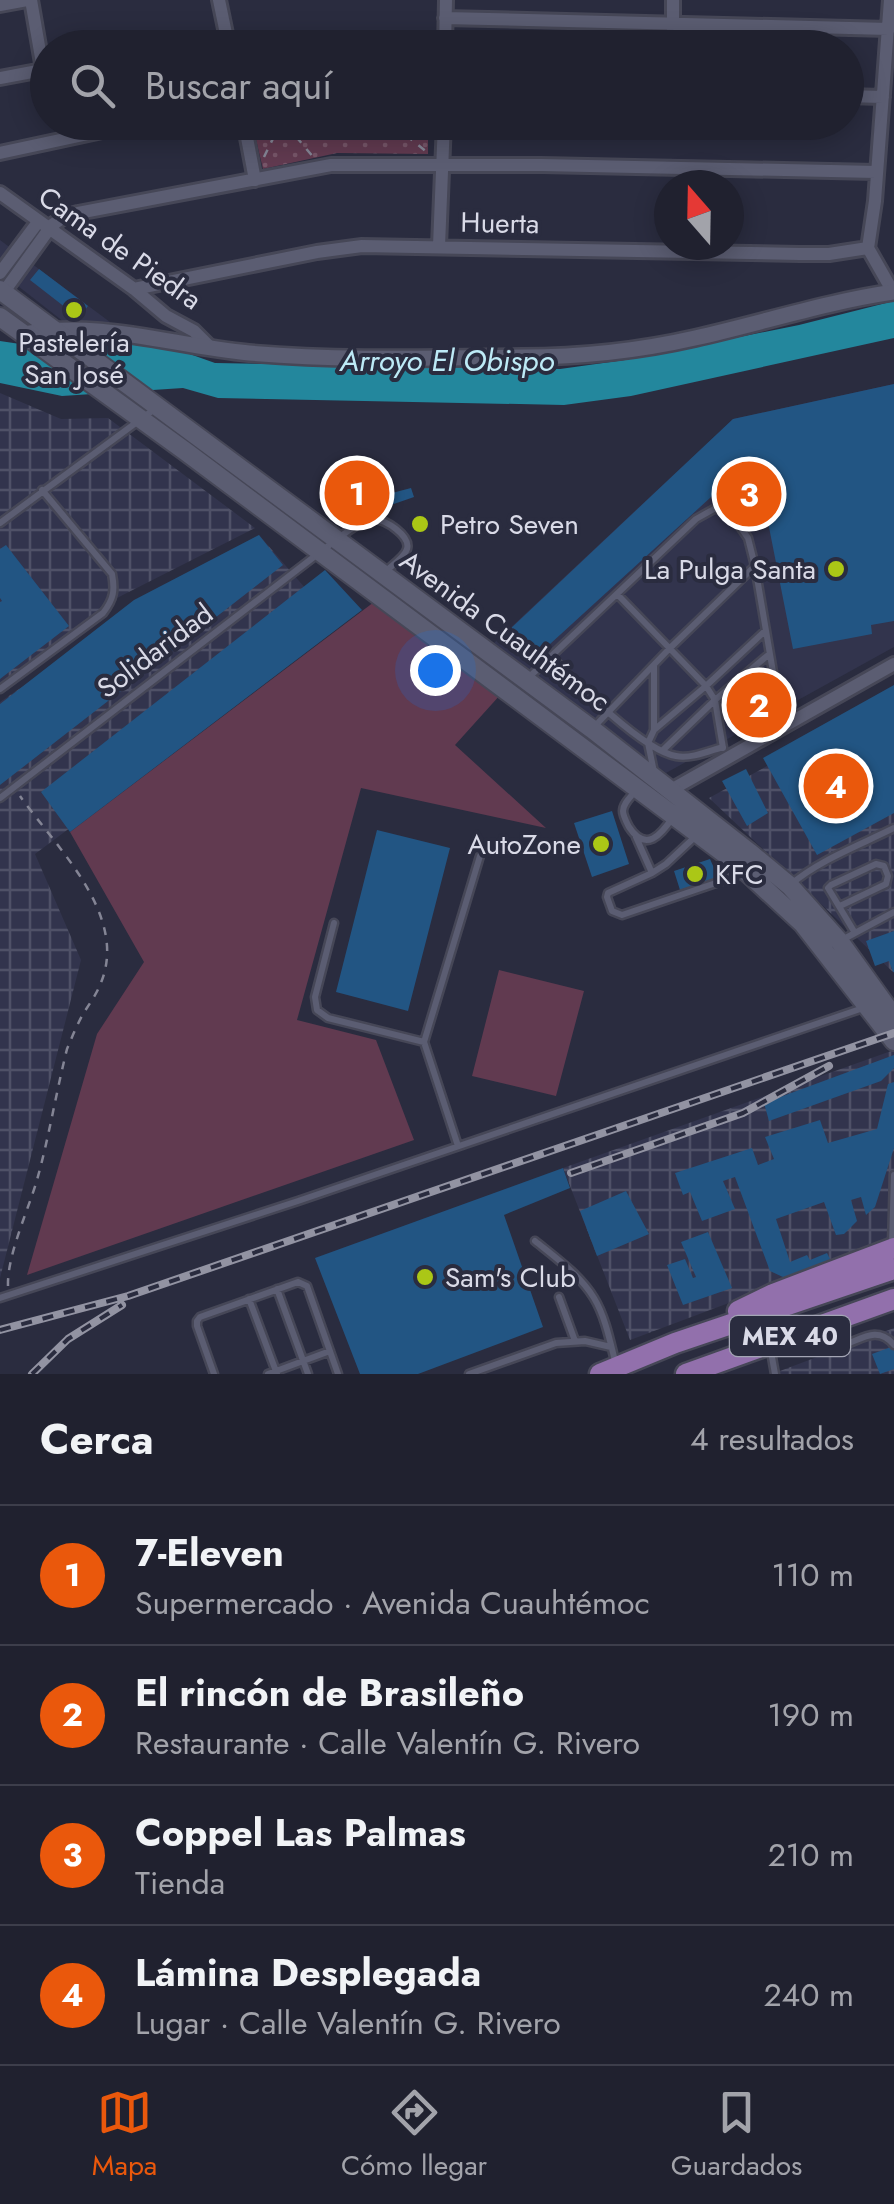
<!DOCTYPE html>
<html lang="es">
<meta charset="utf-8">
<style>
body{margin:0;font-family:Jost,sans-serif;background:#2d2e3b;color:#f1f3f6}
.compass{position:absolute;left:654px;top:170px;width:90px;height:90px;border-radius:50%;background:#20212f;box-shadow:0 5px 25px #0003;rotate:340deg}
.you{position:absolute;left:435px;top:670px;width:35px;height:35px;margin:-25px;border:8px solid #fff;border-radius:50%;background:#1a73e8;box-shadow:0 0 0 15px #1a73e833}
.badge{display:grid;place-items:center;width:65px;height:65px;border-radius:50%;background:#ea580c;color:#fff;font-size:32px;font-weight:700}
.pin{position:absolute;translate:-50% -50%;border:5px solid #fff;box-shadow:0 2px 10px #0006}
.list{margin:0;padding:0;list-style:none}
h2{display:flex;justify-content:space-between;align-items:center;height:130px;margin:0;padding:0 40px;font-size:42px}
h2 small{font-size:32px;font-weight:400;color:#a2a3aa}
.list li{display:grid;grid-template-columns:65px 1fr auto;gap:30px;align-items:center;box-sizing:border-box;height:140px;padding:0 40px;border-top:2px solid #3d3e4b}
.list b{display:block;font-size:38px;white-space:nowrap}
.list p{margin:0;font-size:32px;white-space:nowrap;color:#a2a3aa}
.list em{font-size:32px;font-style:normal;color:#a2a3aa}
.icon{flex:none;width:55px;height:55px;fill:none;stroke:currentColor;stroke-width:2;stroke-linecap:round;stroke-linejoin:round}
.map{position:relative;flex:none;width:894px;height:1374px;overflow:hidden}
.search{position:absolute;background:#20212f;box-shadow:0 5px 25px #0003;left:30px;right:30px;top:30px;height:110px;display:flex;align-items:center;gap:25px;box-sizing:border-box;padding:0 35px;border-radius:55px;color:#a2a3aa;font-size:38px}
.sheet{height:690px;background:#20212f}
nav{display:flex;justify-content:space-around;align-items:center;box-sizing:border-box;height:140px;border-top:2px solid #3d3e4b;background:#20212f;font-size:28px;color:#a2a3aa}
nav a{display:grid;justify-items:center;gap:5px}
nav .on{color:#ea580c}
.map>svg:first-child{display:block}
.built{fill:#32344d}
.industrial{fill:url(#industrial-grid)}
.grass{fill:#613a50}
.park{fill:url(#park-dots)}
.water{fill:#23879d}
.building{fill:#225583}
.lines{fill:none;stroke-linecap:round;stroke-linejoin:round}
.service-casing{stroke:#464757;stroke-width:11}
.minor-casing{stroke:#464757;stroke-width:18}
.tertiary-casing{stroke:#464757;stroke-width:20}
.secondary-casing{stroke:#464757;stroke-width:22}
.primary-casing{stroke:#464757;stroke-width:25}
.path{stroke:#848595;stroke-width:2.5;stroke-dasharray:8 8;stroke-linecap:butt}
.service{stroke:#5b5d72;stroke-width:6}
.minor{stroke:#5b5d72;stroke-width:12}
.tertiary{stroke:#5b5d72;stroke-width:15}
.secondary{stroke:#5b5d72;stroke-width:18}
.primary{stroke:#9270ac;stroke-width:20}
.rail-casing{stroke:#9293a2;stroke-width:8}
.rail{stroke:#2a2c3f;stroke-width:4;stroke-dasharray:11;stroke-linecap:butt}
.poi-dot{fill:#abc716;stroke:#2a2c3f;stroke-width:4}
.labels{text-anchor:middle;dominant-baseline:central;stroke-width:8;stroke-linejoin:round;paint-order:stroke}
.shield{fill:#2a2c3f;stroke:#a4a6b5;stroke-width:2.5}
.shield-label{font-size:25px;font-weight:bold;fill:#d9dae7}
.street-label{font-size:28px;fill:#d9dae7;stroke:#2a2c3f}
.poi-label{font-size:28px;fill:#d9dae7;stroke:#2a2c3f;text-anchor:start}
.water-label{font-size:30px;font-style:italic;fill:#bdeaf6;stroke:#2a2c3f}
</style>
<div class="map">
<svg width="894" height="1374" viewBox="0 0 894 1374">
<defs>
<pattern id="industrial-grid" width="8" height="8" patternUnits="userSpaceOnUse" patternTransform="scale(2.5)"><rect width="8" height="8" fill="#32344d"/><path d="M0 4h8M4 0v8" fill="none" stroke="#4f5167"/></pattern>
<pattern id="park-dots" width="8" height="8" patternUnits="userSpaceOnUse" patternTransform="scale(2.5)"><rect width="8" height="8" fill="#613a50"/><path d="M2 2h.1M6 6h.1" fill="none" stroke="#775669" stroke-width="1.8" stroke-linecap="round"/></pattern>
</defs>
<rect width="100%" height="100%" fill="#2a2c3f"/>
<path class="built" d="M 0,240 L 110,322 L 106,325 L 64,322 L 0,272 Z
M 894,384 L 894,647 L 666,773 L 494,643 L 733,419 Z"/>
<path class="industrial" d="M 0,393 L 61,419 L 108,418 L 255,528 L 113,600 L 0,684 Z
M 259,535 L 339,627 L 35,854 L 81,960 L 0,1278 L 0,702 L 129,614 Z
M 894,696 L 894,973 L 709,798 Z
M 894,1050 L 894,1241 L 630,1340 L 563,1168 Z
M 894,1328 L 894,1374 L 772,1374 Z"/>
<path class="grass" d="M 374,602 L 501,694 L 455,745 L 546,828 L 361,788 L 297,1020 L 376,1040 L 414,1140 L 27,1275 L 97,1034 L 144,962 L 70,832 Z
M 499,970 L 584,991 L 556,1096 L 472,1076 Z"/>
<path class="park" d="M 252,123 L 428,123 L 428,154 L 337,153 L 263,169 Z"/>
<path class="water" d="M 894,301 L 894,338 L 631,396 L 564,405 L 218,398 L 183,388 L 62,396 L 0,383 L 0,341 L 47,348 L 101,340 L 184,352 L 215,363 L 560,369 L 625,360 L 799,325 Z"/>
<path class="building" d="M 39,269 L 88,306 L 79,318 L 30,280 Z
M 894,384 L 894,621 L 871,625 L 872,634 L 793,649 L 767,517 L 722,487 L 538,655 L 508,631 L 733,419 Z
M 358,473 L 369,480 L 373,498 L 411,488 L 414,497 L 388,506 L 386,500 L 349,510 L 337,499 Z
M 259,535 L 283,565 L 0,785 L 0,704 L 134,600 Z
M 6,545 L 69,626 L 0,679 L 0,602 L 2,601 L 0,598 L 0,549 Z
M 325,570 L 362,610 L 70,832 L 41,792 Z
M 894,685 L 894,813 L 817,855 L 763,758 Z
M 746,769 L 768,813 L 747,826 L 722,781 Z
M 612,811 L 629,864 L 592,877 L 574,823 Z
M 377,830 L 450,848 L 408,1011 L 336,992 Z
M 710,859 L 718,877 L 680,890 L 674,871 Z
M 894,931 L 894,972 L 893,972 L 889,961 L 875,966 L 866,941 Z
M 894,1055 L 894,1068 L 881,1081 L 769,1121 L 764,1103 Z
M 894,1082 L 894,1148 L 875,1207 L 866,1215 L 861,1197 L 851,1200 L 857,1221 L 844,1234 L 836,1235 L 824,1202 L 776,1219 L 790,1262 L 807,1255 L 810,1260 L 827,1253 L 831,1261 L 785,1278 L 770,1271 L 735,1177 L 723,1181 L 735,1209 L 702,1221 L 690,1192 L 683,1195 L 675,1173 L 752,1148 L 758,1165 L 774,1159 L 765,1137 L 820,1120 L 828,1143 L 877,1129 L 888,1084 Z
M 563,1168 L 570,1188 L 504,1215 L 543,1327 L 418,1374 L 360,1374 L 315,1258 Z
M 626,1191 L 649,1234 L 597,1256 L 580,1211 Z
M 708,1232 L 732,1288 L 683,1305 L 667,1265 L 685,1259 L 693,1278 L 696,1277 L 681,1242 Z
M 894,1346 L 894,1369 L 880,1374 L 872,1354 Z"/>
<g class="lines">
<defs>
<path id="service" d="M 0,523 L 156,408
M 618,595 L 706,686 L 715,700 L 723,748
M 552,657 C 575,683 644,751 676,756 C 691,759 709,751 723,747
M 654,666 L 654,729
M 526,680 L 696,519 L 714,509 L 724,509 L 734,518 L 748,538 L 755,566 L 782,725
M 0,689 L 103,613 C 114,599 115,590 112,574 L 42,490
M 593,728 L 669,649 L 755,566
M 662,751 L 715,700 L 767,656
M 654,772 L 648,743 L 654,730 L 706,686 L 765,631
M 636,790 C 632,796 623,803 623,811 C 623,816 627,823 629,827 C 646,853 661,835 673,817
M 0,798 L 319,553 C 332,544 359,519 374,519 C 385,519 411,536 407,549 C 405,557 391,566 385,572
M 697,835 L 666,864 L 652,873 L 608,893 L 607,897 L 612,911 L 622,915 L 745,873
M 636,837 L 652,873
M 790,885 C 819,860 860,845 894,828
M 840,906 L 886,884 L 888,876 L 884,866 L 876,864 L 831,885 L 828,888 L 855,933
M 334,923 L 315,997 L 317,1010 L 328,1018 L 424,1042
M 842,940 L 894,912
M 458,1146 L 424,1042 L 480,856
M 535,1241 C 556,1258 580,1275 594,1298 C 605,1316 610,1341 615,1361
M 892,1243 L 894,1175
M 277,1289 L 308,1374
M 559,1297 L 575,1341
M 0,1298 L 298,1201 L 866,1007
M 249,1299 L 277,1374
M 817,1333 C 838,1372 868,1312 894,1345
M 770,1346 L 775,1374
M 214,1374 L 197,1326 L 197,1321 L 200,1317 L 298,1282 L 307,1286 L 338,1374
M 268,1374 L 330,1351
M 469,1374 L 556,1343 L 585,1341 L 611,1347"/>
<path id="minor" d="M 31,0 L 43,69
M 219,0 L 229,48
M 890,0 L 875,201 L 868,248 L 893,292
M 0,5 L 27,0
M 445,18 L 889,29
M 166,48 L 227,37
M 445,48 L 446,0
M 673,48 L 673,0
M 0,78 L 48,69
M 846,96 L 883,97
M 244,122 L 255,180
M 0,153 L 144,122
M 0,193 L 134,289 L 166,316 L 194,331 L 209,346
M 439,246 L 444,122
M 0,273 L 38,222
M 134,289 L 317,252 L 362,246 L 800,254 L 829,254 L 868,248
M 3,293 L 52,225 L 64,217 L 78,213 L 331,165 L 542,165 L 876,172
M 671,790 L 894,664"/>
<path id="tertiary" d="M 24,334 C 101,320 173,346 249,353 C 339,361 432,358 522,357 C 580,357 638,351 695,338 C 762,323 826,302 894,292"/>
<path id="secondary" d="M 0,290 L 592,729 L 749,852 L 790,886 L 840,942 L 894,1017
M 0,317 L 185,451 L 737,863 L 803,924 L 894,1041"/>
<path id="primary" d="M 738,1311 L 773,1294 L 894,1248
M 600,1374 L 675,1343 L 894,1269
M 686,1374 L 894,1299"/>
</defs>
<use href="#service" class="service-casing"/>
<use href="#minor" class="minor-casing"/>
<use href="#tertiary" class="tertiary-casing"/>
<use href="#secondary" class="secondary-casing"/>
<use href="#primary" class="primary-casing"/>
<path class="path" d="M 263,122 L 267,130 L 274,136 L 293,133 L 327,122
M 291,122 L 293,133 L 314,158
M 328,122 L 375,131 L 402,132 L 428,153
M 264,157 L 281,122
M 8,1286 C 7,1255 28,1211 37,1180 C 49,1137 56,1093 67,1049 C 72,1037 77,1025 83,1014 C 90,1003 98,992 102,980 C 127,913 55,846 20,796"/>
<use href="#service" class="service"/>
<use href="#minor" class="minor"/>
<use href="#tertiary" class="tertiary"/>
<use href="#secondary" class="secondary"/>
<use href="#primary" class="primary"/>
<defs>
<path id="rail" d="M 571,1173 L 743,1113 L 829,1066
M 0,1330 L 128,1296 L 894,1033
M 32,1374 L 68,1339 L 122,1305"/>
</defs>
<use href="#rail" class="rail-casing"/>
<use href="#rail" class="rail"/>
</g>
<g class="poi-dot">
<circle cx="74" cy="310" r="10"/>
<circle cx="420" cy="524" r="10"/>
<circle cx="836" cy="569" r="10"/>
<circle cx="601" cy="844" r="10"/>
<circle cx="695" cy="874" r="10"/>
<circle cx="425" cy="1277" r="10"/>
</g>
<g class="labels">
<rect class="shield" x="730" y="1316" width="120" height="40" rx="8"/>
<g class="shield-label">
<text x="790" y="1336">MEX 40</text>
</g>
<g class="street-label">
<text transform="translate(500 223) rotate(1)">Huerta</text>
<text transform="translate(120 248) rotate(35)">Cama de Piedra</text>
<text transform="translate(505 631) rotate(36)">Avenida Cuauhtémoc</text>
<text transform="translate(155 651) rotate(-37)">Solidaridad</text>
</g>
<g class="poi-label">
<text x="74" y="342" text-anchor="middle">Pastelería<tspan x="74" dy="32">San José</tspan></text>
<text x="440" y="524">Petro Seven</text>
<text x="816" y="569" text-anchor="end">La Pulga Santa</text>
<text x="581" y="844" text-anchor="end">AutoZone</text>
<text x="715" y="874">KFC</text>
<text x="445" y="1277">Sam's Club</text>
</g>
<g class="water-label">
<text x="447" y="360">Arroyo El Obispo</text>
</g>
</g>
</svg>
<svg class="compass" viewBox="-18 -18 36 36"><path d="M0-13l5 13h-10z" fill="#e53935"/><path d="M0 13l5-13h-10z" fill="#a2a3aa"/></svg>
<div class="you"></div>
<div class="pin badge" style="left:357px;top:493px">1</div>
<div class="pin badge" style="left:759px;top:705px">2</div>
<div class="pin badge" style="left:749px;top:494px">3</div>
<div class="pin badge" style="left:836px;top:786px">4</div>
<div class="search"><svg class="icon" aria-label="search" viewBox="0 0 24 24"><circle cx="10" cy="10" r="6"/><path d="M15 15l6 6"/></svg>Buscar aquí</div>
</div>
<section class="sheet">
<h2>Cerca<small>4 resultados</small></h2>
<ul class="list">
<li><span class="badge">1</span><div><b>7-Eleven</b><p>Supermercado · Avenida Cuauhtémoc</p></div><em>110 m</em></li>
<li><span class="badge">2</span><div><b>El rincón de Brasileño</b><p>Restaurante · Calle Valentín G. Rivero</p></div><em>190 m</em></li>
<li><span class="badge">3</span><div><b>Coppel Las Palmas</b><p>Tienda</p></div><em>210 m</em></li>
<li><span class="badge">4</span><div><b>Lámina Desplegada</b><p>Lugar · Calle Valentín G. Rivero</p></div><em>240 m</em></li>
</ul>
</section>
<nav>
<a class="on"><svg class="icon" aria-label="map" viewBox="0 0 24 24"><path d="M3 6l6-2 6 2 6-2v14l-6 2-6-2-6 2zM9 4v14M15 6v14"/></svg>Mapa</a>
<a><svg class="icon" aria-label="directions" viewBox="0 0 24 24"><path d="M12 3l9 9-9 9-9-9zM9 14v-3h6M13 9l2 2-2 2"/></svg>Cómo llegar</a>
<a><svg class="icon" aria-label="saved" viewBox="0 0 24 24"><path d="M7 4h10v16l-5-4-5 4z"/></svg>Guardados</a>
</nav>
